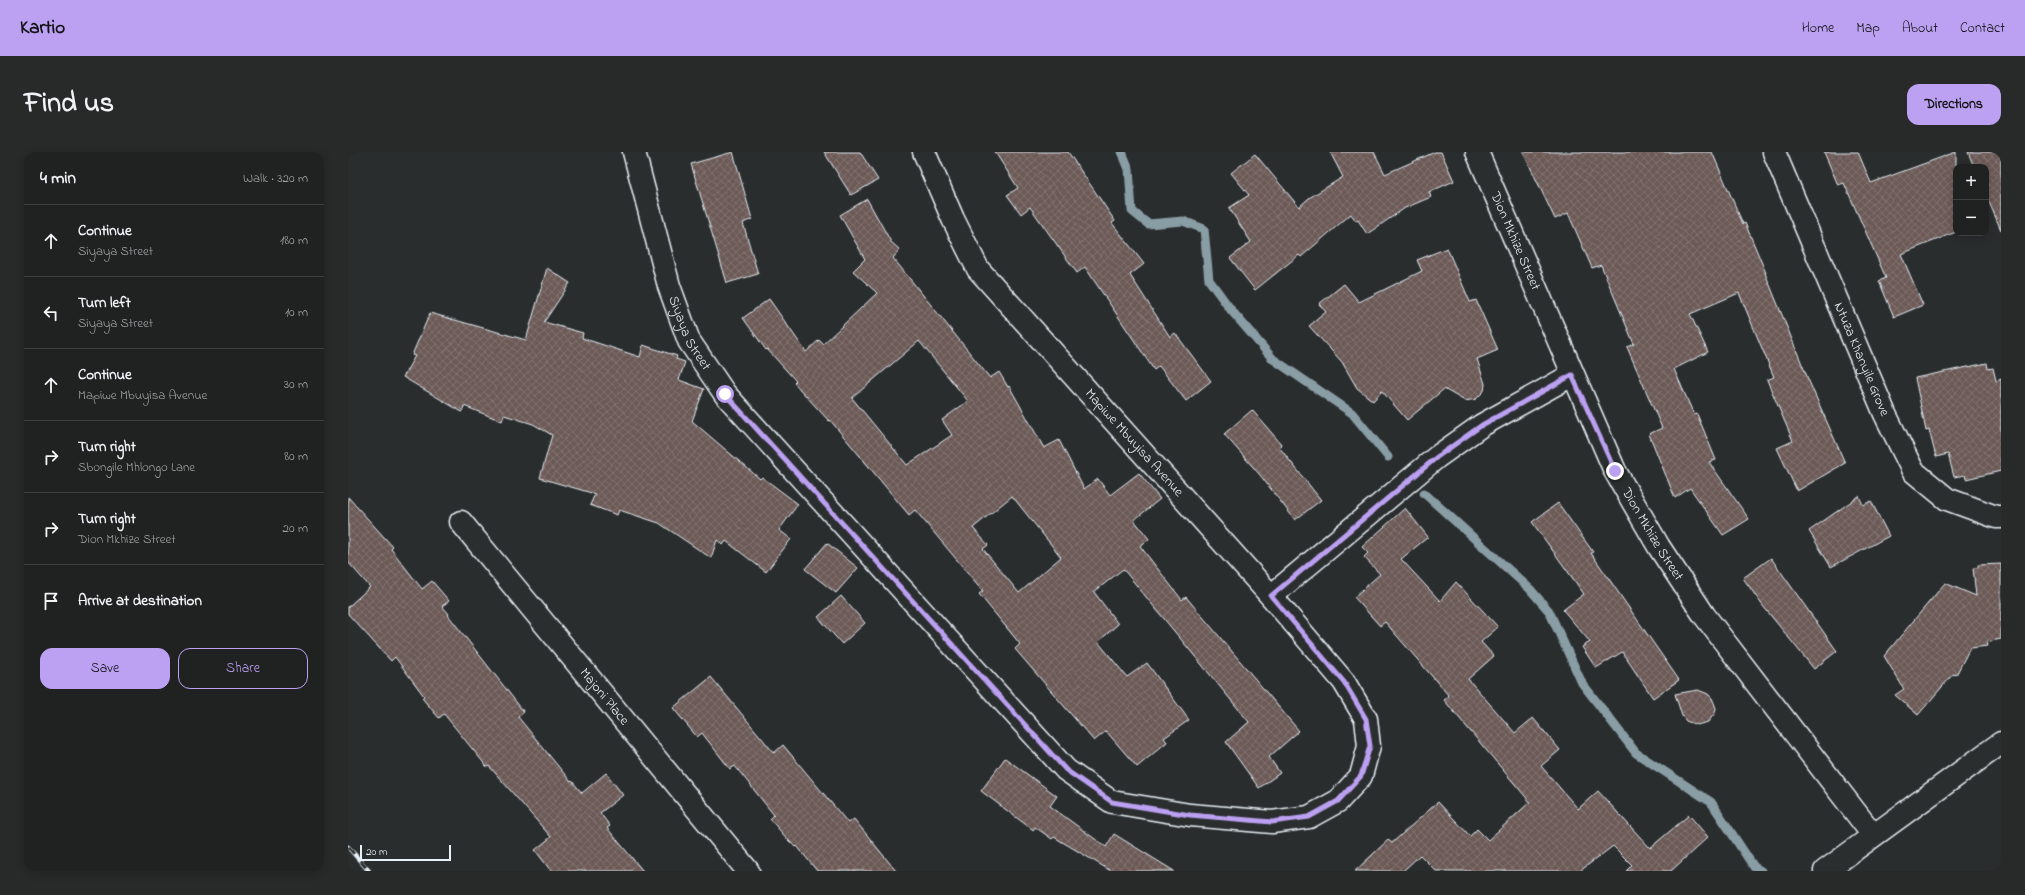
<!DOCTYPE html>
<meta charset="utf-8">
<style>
body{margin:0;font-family:"Indie Flower",sans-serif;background:#282a2a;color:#f1f3f6}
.controls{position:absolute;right:12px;top:12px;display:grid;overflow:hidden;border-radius:8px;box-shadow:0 2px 10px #0003}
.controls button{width:36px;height:36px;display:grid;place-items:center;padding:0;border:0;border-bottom:1px solid #3d3f40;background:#202222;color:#f1f3f6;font:20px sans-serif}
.scale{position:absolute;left:12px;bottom:10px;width:91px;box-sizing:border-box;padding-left:4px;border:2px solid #e8f1f8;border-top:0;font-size:11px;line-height:14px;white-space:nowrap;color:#e8f1f8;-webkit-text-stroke:3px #2a2d2e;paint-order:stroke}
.stop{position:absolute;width:12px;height:12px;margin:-9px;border:3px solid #bca0f2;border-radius:50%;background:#fff}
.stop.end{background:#bca0f2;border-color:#fff;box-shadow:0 1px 4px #0008}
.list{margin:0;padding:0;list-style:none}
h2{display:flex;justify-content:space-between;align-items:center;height:52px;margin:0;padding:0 16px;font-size:17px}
h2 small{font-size:13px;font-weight:400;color:#a2a4a5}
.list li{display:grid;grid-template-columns:26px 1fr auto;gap:12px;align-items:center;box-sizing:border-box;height:72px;padding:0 16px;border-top:1px solid #3d3f40}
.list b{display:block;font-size:15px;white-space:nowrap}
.list p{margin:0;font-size:13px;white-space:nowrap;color:#a2a4a5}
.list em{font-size:13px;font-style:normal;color:#a2a4a5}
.actions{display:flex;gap:8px;padding:12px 16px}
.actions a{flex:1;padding:9px 0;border:1px solid #bca0f2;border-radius:12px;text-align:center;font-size:14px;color:#bca0f2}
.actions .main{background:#bca0f2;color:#111}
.icon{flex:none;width:22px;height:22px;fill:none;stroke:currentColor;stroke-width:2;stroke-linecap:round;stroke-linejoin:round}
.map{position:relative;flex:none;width:1653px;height:719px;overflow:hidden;border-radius:12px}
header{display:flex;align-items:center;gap:24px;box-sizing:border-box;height:56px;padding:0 20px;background:#bca0f2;color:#111}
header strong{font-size:19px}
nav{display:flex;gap:22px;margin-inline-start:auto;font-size:14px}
.intro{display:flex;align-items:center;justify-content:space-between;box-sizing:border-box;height:96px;padding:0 24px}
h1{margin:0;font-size:28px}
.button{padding:10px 18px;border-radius:12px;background:#bca0f2;color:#111;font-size:14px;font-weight:700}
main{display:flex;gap:24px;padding:0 24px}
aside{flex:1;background:#202222;border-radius:12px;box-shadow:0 2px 10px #0003}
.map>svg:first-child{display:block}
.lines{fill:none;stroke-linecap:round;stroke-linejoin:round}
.stream{stroke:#899da5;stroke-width:9}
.building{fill:url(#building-cross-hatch);stroke:#e8f1f8;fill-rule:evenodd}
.minor-casing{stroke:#e8f1f8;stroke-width:25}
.minor{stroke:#2a2d2e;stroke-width:22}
.rail-casing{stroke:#e8f1f8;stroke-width:4.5}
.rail{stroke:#2a2d2e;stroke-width:3;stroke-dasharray:9;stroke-linecap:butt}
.route{stroke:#bca0f2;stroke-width:5}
.labels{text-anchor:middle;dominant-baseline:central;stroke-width:3.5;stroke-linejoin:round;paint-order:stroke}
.street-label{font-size:14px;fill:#e8f1f8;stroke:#2a2d2e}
</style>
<header>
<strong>Kartio</strong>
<nav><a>Home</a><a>Map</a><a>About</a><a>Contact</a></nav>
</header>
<div class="intro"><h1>Find us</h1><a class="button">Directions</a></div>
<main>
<aside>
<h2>4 min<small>Walk · 320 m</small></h2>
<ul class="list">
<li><svg class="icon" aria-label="ahead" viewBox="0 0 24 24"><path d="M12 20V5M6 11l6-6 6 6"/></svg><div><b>Continue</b><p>Siyaya Street</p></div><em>180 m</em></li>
<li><svg class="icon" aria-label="left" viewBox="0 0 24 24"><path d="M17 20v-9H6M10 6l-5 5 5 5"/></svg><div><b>Turn left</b><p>Siyaya Street</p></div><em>10 m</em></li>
<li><svg class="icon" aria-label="ahead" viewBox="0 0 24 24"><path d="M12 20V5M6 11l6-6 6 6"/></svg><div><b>Continue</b><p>Mapiwe Mbuyisa Avenue</p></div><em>30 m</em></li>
<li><svg class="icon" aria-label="right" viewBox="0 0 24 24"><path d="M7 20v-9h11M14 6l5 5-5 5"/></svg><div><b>Turn right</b><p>Sbongile Mhlongo Lane</p></div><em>80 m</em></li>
<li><svg class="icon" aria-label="right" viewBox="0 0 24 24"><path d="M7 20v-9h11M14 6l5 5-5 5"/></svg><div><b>Turn right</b><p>Dion Mkhize Street</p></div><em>20 m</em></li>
<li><svg class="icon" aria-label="arrive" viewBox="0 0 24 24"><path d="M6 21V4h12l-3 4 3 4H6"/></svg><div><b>Arrive at destination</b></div></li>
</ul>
<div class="actions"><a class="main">Save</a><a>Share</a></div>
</aside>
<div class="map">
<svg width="1653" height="719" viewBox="0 0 1653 719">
<defs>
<pattern id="building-cross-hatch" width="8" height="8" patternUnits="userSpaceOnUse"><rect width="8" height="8" fill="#6c5a57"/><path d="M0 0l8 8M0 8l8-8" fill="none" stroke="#817270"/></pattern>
</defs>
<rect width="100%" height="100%" fill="#2a2d2e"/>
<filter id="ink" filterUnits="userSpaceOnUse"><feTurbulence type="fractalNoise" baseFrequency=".025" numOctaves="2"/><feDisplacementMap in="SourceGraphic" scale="8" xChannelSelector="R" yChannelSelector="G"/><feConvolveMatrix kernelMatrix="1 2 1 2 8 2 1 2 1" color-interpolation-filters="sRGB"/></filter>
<g filter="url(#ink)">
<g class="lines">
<path class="stream" d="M 774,0 L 781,17 L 784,59 L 800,72 L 835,69 L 856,77 L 861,128 L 883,158 L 925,207 L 1004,261 L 1040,305
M 1076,341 L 1182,437 L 1201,459 L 1234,531 L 1288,601 L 1363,650 L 1406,715 L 1413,719"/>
</g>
<path class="building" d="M 385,0 L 404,67 L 395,71 L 410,122 L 379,131 L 343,12 Z
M 476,0 L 512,0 L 530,28 L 503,43 Z
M 647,0 L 720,0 L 767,69 L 764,71 L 796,112 L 782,123 L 822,185 L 827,181 L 863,229 L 838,249 L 811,214 L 806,218 L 737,115 L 729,121 L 682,55 L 673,62 L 659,43 L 670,36 Z
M 982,0 L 1026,0 L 1037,22 L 1087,0 L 1093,0 L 1106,29 L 1081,40 L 1083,45 L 1057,56 L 1019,82 L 1010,68 L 1008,69 L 1003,62 L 953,105 L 951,103 L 907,138 L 882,106 L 903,90 L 881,56 L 901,43 L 883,21 L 907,2 L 951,55 L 961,46 L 995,25 Z
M 1175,0 L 1364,0 L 1395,72 L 1397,71 L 1418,121 L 1417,121 L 1460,227 L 1497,311 L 1449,339 L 1429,296 L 1445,289 L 1419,228 L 1426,225 L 1391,141 L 1342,162 L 1360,200 L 1326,217 L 1346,263 L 1349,262 L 1368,308 L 1361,310 L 1401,367 L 1375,383 L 1342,336 L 1327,346 L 1301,282 L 1314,276 L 1279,195 L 1286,192 L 1253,113 L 1244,116 L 1220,61 L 1207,67 Z
M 1476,0 L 1510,0 L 1523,31 L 1608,0 L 1608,80 L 1553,102 L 1575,153 L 1546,165 L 1531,129 L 1538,126 L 1496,31 L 1490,33 Z
M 1620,0 L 1653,0 L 1653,78 L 1638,43 L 1638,15 L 1626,15 Z
M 519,47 L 543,90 L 552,98 L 545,106 L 642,226 L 651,220 L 660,235 L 661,234 L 696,296 L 711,288 L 736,337 L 750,327 L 762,343 L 791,321 L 812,347 L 786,368 L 801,387 L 792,394 L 834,448 L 838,445 L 951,579 L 921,605 L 932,621 L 911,636 L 878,590 L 901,570 L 775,417 L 746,440 L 770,472 L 750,490 L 779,525 L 799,511 L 841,568 L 816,586 L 819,590 L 789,615 L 758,579 L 746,589 L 667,497 L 672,492 L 631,442 L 635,439 L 567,358 L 561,363 L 482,268 L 481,269 L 446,231 L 448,229 L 419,197 L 418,198 L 395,166 L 421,147 L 458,200 L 471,188 L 475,192 L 529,141 L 505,119 L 517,107 L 492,63 ZM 571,189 L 620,249 L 594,268 L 604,283 L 559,313 L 504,246 ZM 664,344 L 713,405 L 671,441 L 635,397 L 640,393 L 625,376 Z
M 1099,96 L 1122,150 L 1128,148 L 1150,198 L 1129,207 L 1137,232 L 1136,239 L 1128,247 L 1117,249 L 1096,237 L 1059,268 L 1034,239 L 1025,249 L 1009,236 L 994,210 L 961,174 L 978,160 L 971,152 L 996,132 L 1011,150 L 1074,119 L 1069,108 Z
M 199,116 L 222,131 L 196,170 L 235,181 L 234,186 L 292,205 L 295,193 L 329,204 L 328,207 L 337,210 L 331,228 L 356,237 L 344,269 L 412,327 L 414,325 L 450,352 L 431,378 L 443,387 L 418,420 L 378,389 L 375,393 L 369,388 L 363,406 L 311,371 L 271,358 L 269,363 L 242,353 L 247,342 L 192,326 L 204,283 L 185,272 L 156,263 L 154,269 L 116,254 L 114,260 L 55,225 L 67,204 L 64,203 L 82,161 L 178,188 Z
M 1639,211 L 1640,217 L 1645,216 L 1648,229 L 1653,227 L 1653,319 L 1618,327 L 1617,323 L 1606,325 L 1600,302 L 1588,305 L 1581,278 L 1578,279 L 1567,226 Z
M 904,258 L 934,293 L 931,295 L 973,348 L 947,368 L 912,323 L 876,282 Z
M 1511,344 L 1515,353 L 1523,349 L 1541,384 L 1483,415 L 1461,379 Z
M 0,345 L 45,395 L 43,397 L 74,437 L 84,429 L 101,449 L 94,454 L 101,462 L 100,463 L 176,560 L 170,565 L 223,630 L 224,629 L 234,641 L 258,621 L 275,643 L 252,661 L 262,674 L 259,676 L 295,719 L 203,719 L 187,698 L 203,685 L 141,614 L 139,615 L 96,562 L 91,566 L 74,546 L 76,544 L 47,505 L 43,509 L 0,462 L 0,455 L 22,435 L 0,410 Z
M 1210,351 L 1245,400 L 1243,401 L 1331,528 L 1305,546 L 1274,500 L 1248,516 L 1234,495 L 1242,490 L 1215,458 L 1236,442 L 1184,370 Z
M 1057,356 L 1080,385 L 1053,407 L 1092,449 L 1108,430 L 1150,475 L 1133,490 L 1146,504 L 1120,527 L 1167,581 L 1185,566 L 1212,598 L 1193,614 L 1230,657 L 1250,639 L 1302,696 L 1341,663 L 1360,685 L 1323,719 L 1278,719 L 1284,713 L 1265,694 L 1232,719 L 1088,719 L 1072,703 L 1055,719 L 1007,719 L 1040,688 L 1044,691 L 1090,650 L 1122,684 L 1129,677 L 1140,688 L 1182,650 L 1096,548 L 1101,544 L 1037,470 L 1032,474 L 1006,445 L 1032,422 L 1016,405 L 1020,401 L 1014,395 Z
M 479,391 L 510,416 L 488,441 L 457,417 Z
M 1423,406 L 1489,499 L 1466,517 L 1415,454 L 1395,426 Z
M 1653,412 L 1653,487 L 1639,490 L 1640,494 L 1622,496 L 1608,523 L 1605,522 L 1570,563 L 1547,543 L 1556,537 L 1536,504 L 1597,431 L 1628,444 L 1625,416 L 1630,416 L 1630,413 Z
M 493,444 L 517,471 L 494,492 L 470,465 Z
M 363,525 L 426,601 L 435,593 L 500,671 L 506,667 L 548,719 L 469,719 L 449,694 L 448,695 L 441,689 L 422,667 L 426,663 L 387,614 L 382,617 L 354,581 L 349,585 L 325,556 Z
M 1350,538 L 1360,542 L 1364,546 L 1368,556 L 1367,561 L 1360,570 L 1349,573 L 1338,569 L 1334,564 L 1327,542 Z
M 657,606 L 709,644 L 702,654 L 758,695 L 766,682 L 826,719 L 763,719 L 706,685 L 704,687 L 687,675 L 685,678 L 633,639 Z"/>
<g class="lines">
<defs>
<g id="minor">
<path id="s1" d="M 286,0 L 321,134 L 341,189 L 377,242 L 718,618 L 764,650 L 842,663 L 924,670 L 961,665 L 990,649 L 1013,624 L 1021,594 L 1018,567 L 996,530 L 923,444 L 630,117 L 605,67 L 576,0"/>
<path id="s2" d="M 1129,0 L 1267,319 L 1311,395 L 1356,463 L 1525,683"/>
<path id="s3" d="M 1426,0 L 1537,262 L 1565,319 L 1599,347 L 1648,365 L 1653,365"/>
<path id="s4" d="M 113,370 L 400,719"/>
<path d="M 923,444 L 1089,305 L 1134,273 L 1224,223"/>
<path d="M 1477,719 L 1653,591"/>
</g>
</defs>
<use href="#minor" class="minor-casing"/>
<use href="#minor" class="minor"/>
<defs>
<path id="rail" d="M 0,695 L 21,719"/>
</defs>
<use href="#rail" class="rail-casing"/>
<use href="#rail" class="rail"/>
</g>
</g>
<g class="lines" filter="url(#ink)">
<path class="route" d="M 377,242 L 718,618 L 764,650 L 842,663 L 924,670 L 961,665 L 990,649 L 1013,624 L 1022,594 L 1018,567 L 996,530 L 923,444 L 1089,305 L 1134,273 L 1224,223 L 1267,319"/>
</g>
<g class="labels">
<g class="street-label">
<text stroke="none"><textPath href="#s2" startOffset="97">Dion Mkhize Street</textPath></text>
<text stroke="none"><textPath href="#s1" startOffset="190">Siyaya Street</textPath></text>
<text stroke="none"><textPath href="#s3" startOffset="225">Ntuza Khanyile Grove</textPath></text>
<text transform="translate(786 291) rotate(48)">Mapiwe Mbuyisa Avenue</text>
<text stroke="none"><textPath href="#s2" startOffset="421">Dion Mkhize Street</textPath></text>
<text stroke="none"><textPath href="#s4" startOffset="226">Majoni Place</textPath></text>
</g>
</g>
</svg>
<div class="controls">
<button>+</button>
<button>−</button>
</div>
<div class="scale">20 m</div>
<div class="stop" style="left:377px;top:242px"></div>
<div class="stop end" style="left:1267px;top:319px"></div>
</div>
</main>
